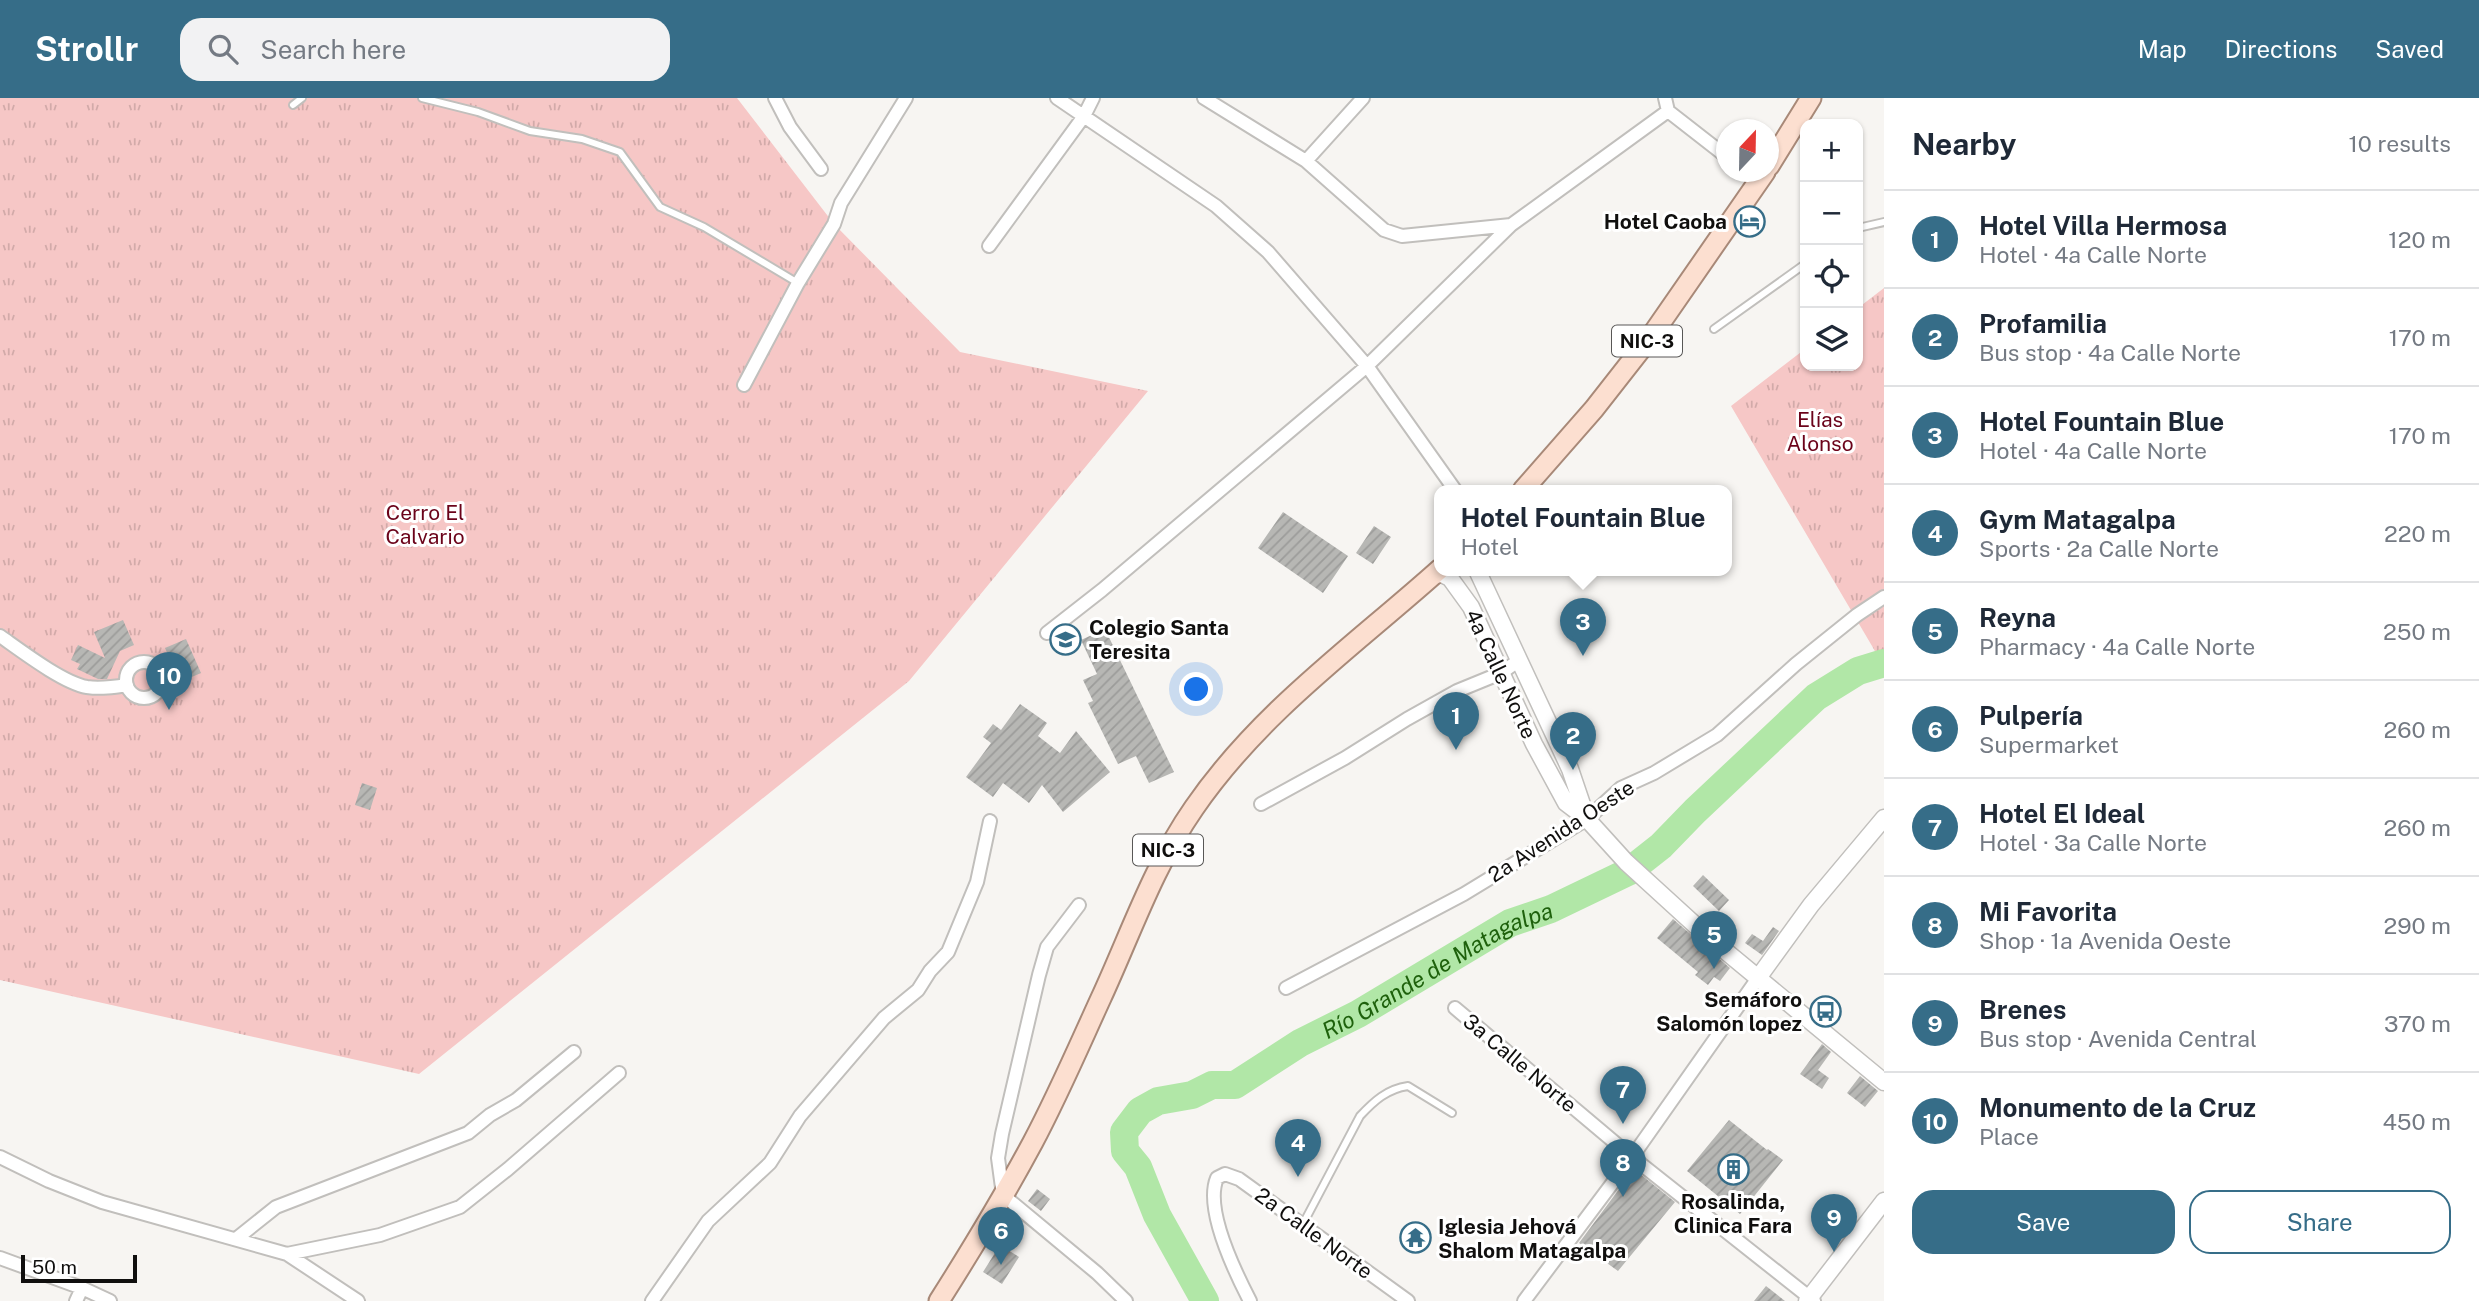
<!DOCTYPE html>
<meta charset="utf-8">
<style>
body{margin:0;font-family:"Public Sans",sans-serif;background:#f2f2f3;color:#1f2937}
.controls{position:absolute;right:21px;top:21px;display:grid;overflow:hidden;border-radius:14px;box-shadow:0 2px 5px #0004}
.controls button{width:63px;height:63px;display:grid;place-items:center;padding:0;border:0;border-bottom:2px solid #e0e1e3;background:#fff;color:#1f2937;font:35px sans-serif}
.compass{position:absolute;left:1716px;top:21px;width:63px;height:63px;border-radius:50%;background:#fff;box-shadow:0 2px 5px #0004;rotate:22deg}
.scale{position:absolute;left:21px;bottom:18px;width:116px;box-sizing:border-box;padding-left:7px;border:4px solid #100f0e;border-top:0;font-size:19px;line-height:24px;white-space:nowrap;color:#100f0e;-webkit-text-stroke:5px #fff;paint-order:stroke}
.you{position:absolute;left:1197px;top:592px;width:24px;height:24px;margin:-18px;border:5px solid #fff;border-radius:50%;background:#1a73e8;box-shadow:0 0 0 10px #1a73e833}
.badge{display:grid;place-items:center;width:46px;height:46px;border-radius:50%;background:#366d88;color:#fff;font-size:23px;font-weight:700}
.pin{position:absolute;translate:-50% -58px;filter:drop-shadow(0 2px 4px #0008)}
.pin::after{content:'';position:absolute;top:37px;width:24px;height:21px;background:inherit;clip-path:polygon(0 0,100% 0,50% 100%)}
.popup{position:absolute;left:1434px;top:387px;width:298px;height:91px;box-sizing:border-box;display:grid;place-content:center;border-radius:14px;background:#fff;filter:drop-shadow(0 2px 5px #0005);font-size:23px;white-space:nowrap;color:#747a83}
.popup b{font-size:26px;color:#1f2937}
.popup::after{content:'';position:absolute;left:50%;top:100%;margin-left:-14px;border:14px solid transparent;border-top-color:#fff}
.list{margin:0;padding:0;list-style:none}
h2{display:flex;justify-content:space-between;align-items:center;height:91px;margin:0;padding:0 28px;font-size:30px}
h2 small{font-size:23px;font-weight:400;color:#747a83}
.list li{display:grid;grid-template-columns:46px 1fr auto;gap:21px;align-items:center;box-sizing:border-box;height:98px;padding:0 28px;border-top:2px solid #e0e1e3}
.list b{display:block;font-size:26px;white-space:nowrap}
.list p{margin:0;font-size:23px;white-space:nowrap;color:#747a83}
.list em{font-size:23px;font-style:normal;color:#747a83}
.actions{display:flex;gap:14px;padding:21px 28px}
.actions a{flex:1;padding:16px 0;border:2px solid #366d88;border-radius:21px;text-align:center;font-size:24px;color:#366d88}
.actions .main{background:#366d88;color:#fff}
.icon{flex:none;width:38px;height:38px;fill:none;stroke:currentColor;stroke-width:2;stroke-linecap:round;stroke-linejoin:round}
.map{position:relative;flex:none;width:1884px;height:1203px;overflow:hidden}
header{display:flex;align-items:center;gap:42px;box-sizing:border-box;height:98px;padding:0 35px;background:#366d88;color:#fff}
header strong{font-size:33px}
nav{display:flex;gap:38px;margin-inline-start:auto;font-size:24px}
.search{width:490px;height:63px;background:#f2f2f3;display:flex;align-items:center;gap:18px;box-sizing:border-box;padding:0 24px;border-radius:21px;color:#747a83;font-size:26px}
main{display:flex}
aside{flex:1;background:#fff}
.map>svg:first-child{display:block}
.park{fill:url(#park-tufts)}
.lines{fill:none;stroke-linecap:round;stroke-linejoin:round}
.river{stroke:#b1e7a7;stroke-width:28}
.building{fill:url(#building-hatch)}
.service-casing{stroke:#c1bfbc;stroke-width:10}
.minor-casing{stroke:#c1bfbc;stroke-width:16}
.tertiary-casing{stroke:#c1bfbc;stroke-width:19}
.primary-casing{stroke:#a88978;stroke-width:23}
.service{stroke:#fff;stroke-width:6}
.minor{stroke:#fff;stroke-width:12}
.tertiary{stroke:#fff;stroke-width:16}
.primary{stroke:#fcdfd0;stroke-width:19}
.labels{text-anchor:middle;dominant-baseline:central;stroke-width:6;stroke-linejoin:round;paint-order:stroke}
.shield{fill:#fff;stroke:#585756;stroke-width:2}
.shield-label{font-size:19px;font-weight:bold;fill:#100f0e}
.poi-label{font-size:21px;font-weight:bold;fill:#100f0e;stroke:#fff;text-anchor:end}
.park-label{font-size:21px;fill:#6b031a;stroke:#fff}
.street-label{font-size:21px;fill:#100f0e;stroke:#fff}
.water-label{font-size:23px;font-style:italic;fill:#1e610c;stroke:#fff}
</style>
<header>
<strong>Strollr</strong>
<div class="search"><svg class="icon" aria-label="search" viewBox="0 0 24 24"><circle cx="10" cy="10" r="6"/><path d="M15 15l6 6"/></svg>Search here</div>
<nav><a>Map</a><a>Directions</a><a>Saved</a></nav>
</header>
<main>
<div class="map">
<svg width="1884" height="1203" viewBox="0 0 1884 1203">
<defs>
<pattern id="park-tufts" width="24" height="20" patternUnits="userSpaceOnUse" patternTransform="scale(1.75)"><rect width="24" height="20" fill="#f6c7c6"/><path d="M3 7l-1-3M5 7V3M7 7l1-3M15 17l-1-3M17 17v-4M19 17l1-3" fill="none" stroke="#d2aaa9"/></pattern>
<pattern id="building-hatch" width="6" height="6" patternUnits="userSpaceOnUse" patternTransform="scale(1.75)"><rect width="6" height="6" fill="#b7b7b4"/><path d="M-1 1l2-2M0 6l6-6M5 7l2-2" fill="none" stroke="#9c9c9a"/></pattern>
</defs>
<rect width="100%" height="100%" fill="#f7f5f2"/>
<path class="park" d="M 0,0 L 737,0 L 834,126 L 960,254 L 1148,293 L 909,583 L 419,976 L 0,882 Z
M 1884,190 L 1884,565 L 1882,565 L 1731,308 L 1805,251 L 1805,268 L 1858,268 L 1858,210 Z"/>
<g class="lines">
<path class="river" id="s1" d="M 1205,1203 L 1157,1117 L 1138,1069 L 1125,1053 L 1124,1034 L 1140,1013 L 1158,1003 L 1192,997 L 1212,987 L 1235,987 L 1300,945 L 1358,916 L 1510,825 L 1551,811 L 1628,774 L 1661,748 L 1695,713 L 1816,599 L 1858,573 L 1884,565"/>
</g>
<path class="building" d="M 1283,414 L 1348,458 L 1323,495 L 1258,450 Z
M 1374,428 L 1391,439 L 1373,466 L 1356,455 Z
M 123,522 L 134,547 L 120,553 L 107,581 L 98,581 L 77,571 L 80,566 L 71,562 L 78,547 L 105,560 L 94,534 Z
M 1105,531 L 1174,674 L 1149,685 L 1136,658 L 1118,666 L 1088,605 L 1093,603 L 1083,582 L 1097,576 L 1081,542 Z
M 186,541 L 201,575 L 180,584 L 165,550 Z
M 1020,606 L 1047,625 L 1038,638 L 1060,655 L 1076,633 L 1110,674 L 1063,714 L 1042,687 L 1029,705 L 1003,685 L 993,699 L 966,679 L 991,645 L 983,639 L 993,626 L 1001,632 Z
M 362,685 L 377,690 L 370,712 L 355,707 Z
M 1703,777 L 1729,802 L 1719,813 L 1693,788 Z
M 1673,821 L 1730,870 L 1720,883 L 1714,879 L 1708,887 L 1695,877 L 1698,874 L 1657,840 Z
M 1773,829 L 1779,833 L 1762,857 L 1745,845 L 1752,836 L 1763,843 Z
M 1822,946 L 1831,954 L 1818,972 L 1829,980 L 1822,991 L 1800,976 Z
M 1860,978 L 1878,993 L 1865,1009 L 1847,995 Z
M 1729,1022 L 1767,1052 L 1768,1051 L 1783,1062 L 1740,1116 L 1687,1073 Z
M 1634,1071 L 1675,1104 L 1618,1173 L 1579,1145 Z
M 1037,1091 L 1050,1101 L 1041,1113 L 1028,1103 Z
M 1000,1147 L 1019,1159 L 1002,1186 L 983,1174 Z
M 1766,1188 L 1785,1203 L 1754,1203 Z"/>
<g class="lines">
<defs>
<path id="service" d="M 422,0 L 478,14 L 530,33 L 582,41 L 620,54 L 660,109 L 704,129 L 798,185
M 293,7 L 302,0
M 1858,130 L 1884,124
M 1714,231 L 1805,166
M 1303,1126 L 1360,1018 C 1374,1003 1387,991 1408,988 L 1452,1015"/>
<path id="minor" d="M 775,0 L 790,29 L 821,71
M 1057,0 L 1216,108 L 1268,154 L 1367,268 L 1455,392
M 1204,0 L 1306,63 L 1384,132 L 1402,138 L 1511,127
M 1665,0 L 1668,13 L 1727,59
M 1306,63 L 1363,0
M 1745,74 L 1758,84
M 989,148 L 1084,18 L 1093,0
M 744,287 L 798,185 L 834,126 L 841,105 L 906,0
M 1047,535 L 1102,492 L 1367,268 L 1511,127 L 1668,13
M 0,538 C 20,552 63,585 87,589 C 101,591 114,589 127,587
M126 582a18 18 0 1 1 36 0a18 18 0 1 1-36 0Z
M 1261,706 L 1345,660 L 1407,621 L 1457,593 L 1501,575 L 1518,563
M 1079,807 L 1047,849 L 1039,877 L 1002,1036 L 998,1060 L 1003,1097 L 1097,1175 L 1126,1203
M 1286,890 L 1464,796 L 1587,721 L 1621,690 L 1654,675 L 1717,637 L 1796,566 L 1857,517 L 1884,499
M 1455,910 L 1632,1059 L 1814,1203
M 0,1059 L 49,1083 L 102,1104 L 287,1156 L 358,1203
M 236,1141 L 276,1109 L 468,1035 L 490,1017 L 516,1002 L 574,954
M 287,1156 L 380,1137 L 460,1109 L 508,1071 L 619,975
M 0,1160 L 82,1190 L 110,1203
M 76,1203 L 82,1190
M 652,1203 L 708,1123 L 770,1065 L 800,1018 L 884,920 L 918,892 L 930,873 L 948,854 L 977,784 L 990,723
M 1250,1203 C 1235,1174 1204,1111 1217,1080 L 1225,1076 L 1239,1081 L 1408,1203
M 1524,1203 L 1632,1059 L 1758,880"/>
<path id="tertiary" d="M 1477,472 L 1570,671 L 1587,721
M 1432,477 L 1442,476 L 1450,480 L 1471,509 L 1534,646 L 1566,705 L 1587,721 L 1626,764 L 1706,837 L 1884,984
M 1758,880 L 1811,807 L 1884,720
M 1807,1203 L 1884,1103"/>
<path id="primary" d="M 1769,68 L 1811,0
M 1523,392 L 1594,311 L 1652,237 L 1765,74
M 939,1203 C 972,1151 1004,1098 1033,1044 C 1058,997 1079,948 1101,900 C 1131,835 1153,769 1194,710 C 1260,614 1354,548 1440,471"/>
</defs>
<use href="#service" class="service-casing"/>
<use href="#minor" class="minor-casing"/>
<use href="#tertiary" class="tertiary-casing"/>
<use href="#primary" class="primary-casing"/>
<use href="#service" class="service"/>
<use href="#minor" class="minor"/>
<use href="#tertiary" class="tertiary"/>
<use href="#primary" class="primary"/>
</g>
<defs>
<symbol id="hotel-ring" viewBox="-11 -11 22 22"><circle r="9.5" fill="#fff" stroke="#366d88" stroke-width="1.5"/><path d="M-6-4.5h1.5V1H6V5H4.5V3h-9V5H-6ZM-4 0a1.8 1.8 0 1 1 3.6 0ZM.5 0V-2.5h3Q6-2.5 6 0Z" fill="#366d88"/></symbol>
<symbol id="school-ring" viewBox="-11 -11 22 22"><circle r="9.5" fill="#fff" stroke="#366d88" stroke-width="1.5"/><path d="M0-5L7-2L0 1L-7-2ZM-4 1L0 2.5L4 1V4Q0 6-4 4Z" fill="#366d88"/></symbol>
<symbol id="bus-ring" viewBox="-11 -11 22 22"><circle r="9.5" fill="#fff" stroke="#366d88" stroke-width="1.5"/><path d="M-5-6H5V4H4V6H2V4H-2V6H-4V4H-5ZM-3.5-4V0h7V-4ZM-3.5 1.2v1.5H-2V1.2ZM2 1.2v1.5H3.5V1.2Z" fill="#366d88"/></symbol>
<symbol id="building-ring" viewBox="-11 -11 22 22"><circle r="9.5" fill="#fff" stroke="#366d88" stroke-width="1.5"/><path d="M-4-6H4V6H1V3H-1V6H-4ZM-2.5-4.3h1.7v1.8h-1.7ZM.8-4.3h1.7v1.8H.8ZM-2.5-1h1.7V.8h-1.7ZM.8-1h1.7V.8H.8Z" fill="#366d88"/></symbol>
<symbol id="temple-ring" viewBox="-11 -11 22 22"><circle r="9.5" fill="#fff" stroke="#366d88" stroke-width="1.5"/><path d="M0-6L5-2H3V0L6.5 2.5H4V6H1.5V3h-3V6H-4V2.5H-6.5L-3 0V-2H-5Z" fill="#366d88"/></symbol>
</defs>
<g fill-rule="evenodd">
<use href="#hotel-ring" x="1732" y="106" width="35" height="35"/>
<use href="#school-ring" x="1048" y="524" width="35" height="35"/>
<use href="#bus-ring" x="1808" y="896" width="35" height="35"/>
<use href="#building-ring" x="1716" y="1054" width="35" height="35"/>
<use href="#temple-ring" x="1398" y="1122" width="35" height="35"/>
</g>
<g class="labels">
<g class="shield">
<rect x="1612" y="227.5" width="70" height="31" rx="5"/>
<rect x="1133" y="736.5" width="70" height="31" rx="5"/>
</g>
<g class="shield-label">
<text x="1647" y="243">NIC-3</text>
<text x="1168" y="752">NIC-3</text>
</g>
<g class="poi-label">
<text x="1727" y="123">Hotel Caoba</text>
<text x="1089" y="529" text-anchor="start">Colegio Santa<tspan x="1089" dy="24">Teresita</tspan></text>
<text x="1802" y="901">Semáforo<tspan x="1802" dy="24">Salomón lopez</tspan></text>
<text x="1733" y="1103" text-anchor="middle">Rosalinda,<tspan x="1733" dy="24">Clinica Fara</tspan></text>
<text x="1438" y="1128" text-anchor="start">Iglesia Jehová<tspan x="1438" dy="24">Shalom Matagalpa</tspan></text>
</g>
<g class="park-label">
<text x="1820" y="321">Elías<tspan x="1820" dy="24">Alonso</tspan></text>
<text x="425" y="414">Cerro El<tspan x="425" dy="24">Calvario</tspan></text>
</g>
<g class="street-label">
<text transform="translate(1501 576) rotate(65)">4a Calle Norte</text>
<text transform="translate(1561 733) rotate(-33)">2a Avenida Oeste</text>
<text transform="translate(1520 965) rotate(40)">3a Calle Norte</text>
<text transform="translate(1314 1135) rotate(36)">2a Calle Norte</text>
</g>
<g class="water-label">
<text stroke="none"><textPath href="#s1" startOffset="550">Río Grande de Matagalpa</textPath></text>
</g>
</g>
</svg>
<div class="controls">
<button>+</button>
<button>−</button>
<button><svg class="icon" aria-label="locate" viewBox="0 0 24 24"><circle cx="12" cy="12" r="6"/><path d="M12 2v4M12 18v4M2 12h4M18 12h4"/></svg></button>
<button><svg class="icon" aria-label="layers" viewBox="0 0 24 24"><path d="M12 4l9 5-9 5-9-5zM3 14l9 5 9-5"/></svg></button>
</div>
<svg class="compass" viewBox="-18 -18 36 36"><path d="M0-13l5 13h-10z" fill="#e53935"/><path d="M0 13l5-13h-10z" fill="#747a83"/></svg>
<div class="scale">50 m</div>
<div class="you"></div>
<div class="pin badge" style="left:1456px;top:652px">1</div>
<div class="pin badge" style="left:1573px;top:672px">2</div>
<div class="pin badge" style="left:1583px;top:558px">3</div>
<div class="popup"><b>Hotel Fountain Blue</b>Hotel</div>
<div class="pin badge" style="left:1298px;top:1079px">4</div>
<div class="pin badge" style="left:1714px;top:871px">5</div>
<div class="pin badge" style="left:1001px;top:1167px">6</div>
<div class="pin badge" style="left:1623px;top:1026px">7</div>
<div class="pin badge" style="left:1623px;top:1099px">8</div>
<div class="pin badge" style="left:1834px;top:1154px">9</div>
<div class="pin badge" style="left:169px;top:612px">10</div>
</div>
<aside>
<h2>Nearby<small>10 results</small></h2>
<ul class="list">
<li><span class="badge">1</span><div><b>Hotel Villa Hermosa</b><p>Hotel · 4a Calle Norte</p></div><em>120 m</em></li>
<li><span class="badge">2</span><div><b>Profamilia</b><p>Bus stop · 4a Calle Norte</p></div><em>170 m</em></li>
<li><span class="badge">3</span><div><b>Hotel Fountain Blue</b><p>Hotel · 4a Calle Norte</p></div><em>170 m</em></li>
<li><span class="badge">4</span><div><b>Gym Matagalpa</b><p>Sports · 2a Calle Norte</p></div><em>220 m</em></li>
<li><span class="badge">5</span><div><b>Reyna</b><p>Pharmacy · 4a Calle Norte</p></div><em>250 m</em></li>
<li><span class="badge">6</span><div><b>Pulpería</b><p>Supermarket</p></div><em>260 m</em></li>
<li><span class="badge">7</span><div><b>Hotel El Ideal</b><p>Hotel · 3a Calle Norte</p></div><em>260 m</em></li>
<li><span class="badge">8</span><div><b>Mi Favorita</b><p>Shop · 1a Avenida Oeste</p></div><em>290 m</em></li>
<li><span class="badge">9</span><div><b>Brenes</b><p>Bus stop · Avenida Central</p></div><em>370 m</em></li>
<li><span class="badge">10</span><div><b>Monumento de la Cruz</b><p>Place</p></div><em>450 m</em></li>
</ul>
<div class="actions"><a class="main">Save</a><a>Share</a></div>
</aside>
</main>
